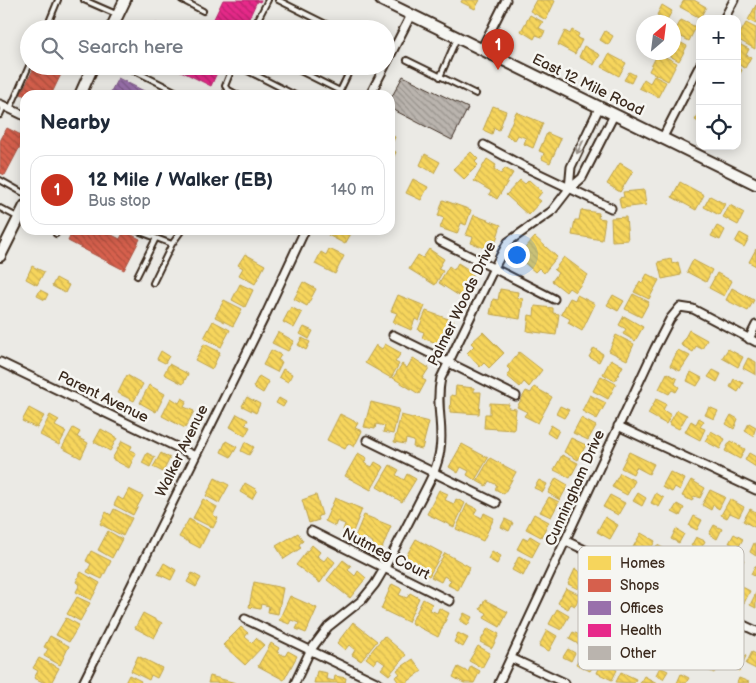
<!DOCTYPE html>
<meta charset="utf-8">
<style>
body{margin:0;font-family:"Balsamiq Sans",sans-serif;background:#f6f6f7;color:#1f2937}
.controls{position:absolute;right:15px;top:15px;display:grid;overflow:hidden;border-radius:10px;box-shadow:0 2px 12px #0003}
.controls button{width:45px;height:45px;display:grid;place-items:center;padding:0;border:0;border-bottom:1px solid #e0e1e3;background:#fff;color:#1f2937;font:25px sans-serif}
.compass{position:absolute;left:636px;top:15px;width:45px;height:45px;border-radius:50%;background:#fff;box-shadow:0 2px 12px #0003;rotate:28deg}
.you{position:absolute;left:516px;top:254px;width:18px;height:18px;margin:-12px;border:4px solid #fff;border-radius:50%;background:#1a73e8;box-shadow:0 0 0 8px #1a73e833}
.badge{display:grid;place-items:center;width:32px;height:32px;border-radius:50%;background:#c8321e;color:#fff;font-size:16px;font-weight:700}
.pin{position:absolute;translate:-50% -41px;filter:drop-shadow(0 1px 2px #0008)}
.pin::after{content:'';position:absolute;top:26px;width:18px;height:15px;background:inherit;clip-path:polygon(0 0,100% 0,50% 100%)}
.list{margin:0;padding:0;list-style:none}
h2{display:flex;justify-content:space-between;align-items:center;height:65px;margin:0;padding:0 20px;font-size:21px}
h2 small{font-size:16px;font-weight:400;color:#747a83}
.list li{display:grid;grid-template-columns:32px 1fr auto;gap:15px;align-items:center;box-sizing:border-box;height:70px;margin:0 10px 10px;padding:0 10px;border:1px solid #e0e1e3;border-radius:15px}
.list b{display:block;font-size:19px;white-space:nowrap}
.list p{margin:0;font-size:16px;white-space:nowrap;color:#747a83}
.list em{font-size:16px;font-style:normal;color:#747a83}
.icon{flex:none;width:28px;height:28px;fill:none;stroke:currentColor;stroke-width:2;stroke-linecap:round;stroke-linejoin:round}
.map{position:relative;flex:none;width:756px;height:683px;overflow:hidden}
.search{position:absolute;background:#fff;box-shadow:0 2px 12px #0003;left:20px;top:20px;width:375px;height:55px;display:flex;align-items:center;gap:12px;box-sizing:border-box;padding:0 18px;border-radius:28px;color:#747a83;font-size:19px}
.panel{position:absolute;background:#fff;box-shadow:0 2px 12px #0003;left:20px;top:90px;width:375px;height:145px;border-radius:15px}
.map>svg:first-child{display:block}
.homes{fill:url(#homes-back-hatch);stroke:#bea249}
.shops{fill:url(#shops-back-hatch);stroke:#a8503f}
.offices{fill:url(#offices-back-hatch);stroke:#7d5b81}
.health{fill:url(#health-back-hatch);stroke:#b3296a}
.building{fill:url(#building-back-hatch);stroke:#3b2a1e}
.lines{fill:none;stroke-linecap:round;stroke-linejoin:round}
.lane-casing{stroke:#3b2a1e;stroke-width:8}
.street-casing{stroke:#3b2a1e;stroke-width:11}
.secondary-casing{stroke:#3b2a1e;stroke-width:14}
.lane{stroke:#f6f6f2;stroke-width:4}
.street{stroke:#f6f6f2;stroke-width:7}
.secondary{stroke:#f6f6f2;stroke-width:10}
.oneway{stroke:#989088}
.labels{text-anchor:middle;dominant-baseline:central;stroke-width:5;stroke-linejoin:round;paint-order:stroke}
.street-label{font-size:15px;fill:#3b2a1e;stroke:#f6f6f2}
.key{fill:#f6f6f2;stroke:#beb9b2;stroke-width:1}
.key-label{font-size:14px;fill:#3b2a1e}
</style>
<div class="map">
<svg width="756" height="683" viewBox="0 0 756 683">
<defs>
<pattern id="homes-back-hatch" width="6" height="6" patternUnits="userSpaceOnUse" patternTransform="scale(1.25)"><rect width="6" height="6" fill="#f6d55c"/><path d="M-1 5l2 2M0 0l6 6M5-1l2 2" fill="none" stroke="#d4b750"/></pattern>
<pattern id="shops-back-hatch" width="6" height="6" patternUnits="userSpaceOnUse" patternTransform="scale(1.25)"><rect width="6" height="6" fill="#d6604d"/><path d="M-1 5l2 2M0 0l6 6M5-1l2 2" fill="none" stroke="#af4f3f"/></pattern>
<pattern id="offices-back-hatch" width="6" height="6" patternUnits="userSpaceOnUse" patternTransform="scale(1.25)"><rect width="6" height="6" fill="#9970ab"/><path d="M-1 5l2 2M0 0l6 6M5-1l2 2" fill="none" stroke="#7e5c8b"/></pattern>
<pattern id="health-back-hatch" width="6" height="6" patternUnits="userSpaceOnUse" patternTransform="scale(1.25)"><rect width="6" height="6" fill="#e7298a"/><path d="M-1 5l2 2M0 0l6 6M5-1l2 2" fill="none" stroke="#bc2370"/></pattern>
<pattern id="building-back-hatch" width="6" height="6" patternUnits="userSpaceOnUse" patternTransform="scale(1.25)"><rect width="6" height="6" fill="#bab4ae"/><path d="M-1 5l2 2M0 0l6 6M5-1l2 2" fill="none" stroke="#98938d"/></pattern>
</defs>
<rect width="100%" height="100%" fill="#ebeae5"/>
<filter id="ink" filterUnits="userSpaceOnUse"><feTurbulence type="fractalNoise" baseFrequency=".02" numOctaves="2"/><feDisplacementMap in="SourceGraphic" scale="10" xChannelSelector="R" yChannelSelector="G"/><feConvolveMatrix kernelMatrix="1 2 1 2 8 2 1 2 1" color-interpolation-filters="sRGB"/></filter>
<g filter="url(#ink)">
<path class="homes" d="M 462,0 L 480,0 L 475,9 L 461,2 Z
M 536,0 L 553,0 L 555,1 L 546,20 L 530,11 Z
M 684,0 L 694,0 L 706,7 L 700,18 L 680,7 Z
M 662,5 L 672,11 L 667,20 L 657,15 Z
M 756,5 L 756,24 L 748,20 Z
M 530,15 L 543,22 L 539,28 L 545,31 L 542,37 L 536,35 L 534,39 L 521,31 Z
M 681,20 L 696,27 L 689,41 L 674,33 Z
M 746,23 L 756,28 L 755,49 L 737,39 Z
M 572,30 L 579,34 L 577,38 L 582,40 L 575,54 L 558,45 L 565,31 L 570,34 Z
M 605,31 L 613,36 L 608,45 L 600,40 Z
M 674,39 L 687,46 L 679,61 L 666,54 L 674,52 Z
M 737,43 L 749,49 L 746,55 L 751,57 L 745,68 L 737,64 Z
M 584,46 L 600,55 L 594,65 L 579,57 Z
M 658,53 L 677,63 L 668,81 L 649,71 Z
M 609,54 L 626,63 L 619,76 L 602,67 Z
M 737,68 L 742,70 L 737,79 Z
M 629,72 L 635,75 L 631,83 L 624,80 Z
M 654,76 L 666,82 L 658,97 L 639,88 L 644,79 L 650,83 Z
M 493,106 L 506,111 L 499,130 L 494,128 L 492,134 L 483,130 Z
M 516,112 L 543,123 L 533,148 L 524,144 L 526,138 L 518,135 L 515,140 L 506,136 Z
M 700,112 L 700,123 L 695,120 Z
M 547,133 L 561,139 L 550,163 L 542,159 L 544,153 L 539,151 Z
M 390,135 L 395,137 L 390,147 Z
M 390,149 L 396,152 L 393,158 L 390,156 Z
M 471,152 L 478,159 L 475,162 L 478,165 L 464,179 L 453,169 Z
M 425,154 L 440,162 L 434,173 L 420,165 Z
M 487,159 L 496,165 L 494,169 L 501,174 L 505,168 L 513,173 L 497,199 L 489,194 L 491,191 L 474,181 Z
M 620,163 L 633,171 L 620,192 L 607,184 Z
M 413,179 L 428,187 L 421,200 L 406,193 Z
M 520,180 L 525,184 L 529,180 L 542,192 L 537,198 L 541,201 L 528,215 L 506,195 Z
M 680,182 L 704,195 L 696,210 L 672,197 Z
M 644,190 L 646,205 L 621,208 L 619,198 L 624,197 L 623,192 Z
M 710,196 L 725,204 L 719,215 L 704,207 Z
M 443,200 L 471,210 L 466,225 L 461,223 L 457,234 L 440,228 L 444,218 L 438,216 Z
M 730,205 L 744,213 L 738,225 L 723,217 Z
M 581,210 L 599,213 L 598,218 L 605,219 L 602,240 L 572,235 L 575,220 L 579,220 Z
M 474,215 L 501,225 L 495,244 L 490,242 L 487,249 L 471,243 L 473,237 L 466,235 Z
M 626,217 L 628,240 L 612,241 L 611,218 Z
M 717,226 L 725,230 L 720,240 L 711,236 Z
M 330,230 L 353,230 L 345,244 L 328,235 Z
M 740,233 L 749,238 L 744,247 L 735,242 Z
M 535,237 L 557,257 L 544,273 L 539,268 L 535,272 L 521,260 L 528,253 L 524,249 Z
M 329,249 L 344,256 L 335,274 L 315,264 L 321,252 L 326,255 Z
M 429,249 L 444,259 L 438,269 L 443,271 L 435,285 L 409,269 L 418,255 L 423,258 Z
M 756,249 L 756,266 L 749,262 Z
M 245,254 L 265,265 L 255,284 L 239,275 L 243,268 L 238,265 Z
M 564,257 L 588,275 L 575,292 L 569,288 L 566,292 L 552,281 L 558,273 L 554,270 Z
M 671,259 L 672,264 L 678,262 L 681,275 L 662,279 L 658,262 Z
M 693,260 L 712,270 L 706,282 L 687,272 Z
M 458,263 L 474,273 L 469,280 L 474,283 L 464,299 L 439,283 L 449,266 L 454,270 Z
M 32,266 L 44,272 L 37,285 L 26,279 Z
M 717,273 L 732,281 L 724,296 L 709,288 Z
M 647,274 L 659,280 L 649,299 L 634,292 L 640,281 L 642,283 Z
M 56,278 L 69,285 L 65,293 L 52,286 Z
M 303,282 L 316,289 L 307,306 L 294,299 Z
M 240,284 L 253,290 L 245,307 L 232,300 Z
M 732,288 L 754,300 L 748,311 L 726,300 Z
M 500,289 L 518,292 L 517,298 L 523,299 L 520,319 L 490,314 L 493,299 L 498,300 Z
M 40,290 L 48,294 L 45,300 L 37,296 Z
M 633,294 L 649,302 L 641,317 L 625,309 Z
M 398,295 L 425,306 L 419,321 L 415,319 L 411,330 L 393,322 L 397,313 L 391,311 Z
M 577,295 L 595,304 L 582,331 L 568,323 L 570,319 L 561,314 L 570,298 L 575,300 Z
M 613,295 L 624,301 L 618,311 L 607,305 Z
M 224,300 L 242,309 L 233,326 L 215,317 Z
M 535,306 L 553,308 L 553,313 L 559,314 L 556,335 L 527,331 L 529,315 L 534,316 Z
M 291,307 L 302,313 L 294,328 L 283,322 Z
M 426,311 L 454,321 L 448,336 L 443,334 L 440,344 L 422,338 L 424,332 L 418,330 Z
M 624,316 L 643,327 L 635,341 L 623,334 L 626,329 L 619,325 Z
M 213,321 L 230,330 L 221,347 L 204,338 Z
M 304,327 L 313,331 L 309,339 L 300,334 Z
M 689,330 L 707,340 L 702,349 L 696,346 L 693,352 L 681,345 Z
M 278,332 L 294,341 L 288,351 L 272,343 Z
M 483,332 L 504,353 L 489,368 L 484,363 L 480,367 L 467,353 L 474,346 L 471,343 Z
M 616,335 L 634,344 L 627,360 L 609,351 Z
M 302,338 L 310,342 L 306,350 L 298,345 Z
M 204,344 L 220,352 L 212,369 L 195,360 Z
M 385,344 L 401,353 L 395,362 L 399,364 L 391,378 L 365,363 L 376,345 L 382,349 Z
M 594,348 L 603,354 L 599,362 L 589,357 Z
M 728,349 L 743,357 L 738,367 L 722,358 Z
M 271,350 L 281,355 L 278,360 L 282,362 L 277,372 L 263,365 Z
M 678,350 L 690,356 L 680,371 L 670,366 Z
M 161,351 L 169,356 L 165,363 L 157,359 Z
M 519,352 L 542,370 L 529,387 L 524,382 L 520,387 L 507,376 L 511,371 L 507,367 Z
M 413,358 L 429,368 L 422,379 L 426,381 L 419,394 L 393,378 L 402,364 L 407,368 Z
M 748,358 L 756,362 L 756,375 L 743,368 Z
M 611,359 L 623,366 L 615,381 L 603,374 Z
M 169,364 L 188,374 L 183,384 L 164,374 Z
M 283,369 L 292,374 L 288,382 L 279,377 Z
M 713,370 L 721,374 L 717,382 L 708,377 Z
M 691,372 L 702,378 L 697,386 L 687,381 Z
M 667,373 L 677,379 L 675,384 L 679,387 L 676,392 L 672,390 L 669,394 L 659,389 Z
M 127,375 L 143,384 L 134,401 L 118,393 Z
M 259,376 L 269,382 L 263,393 L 253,387 Z
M 601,376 L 616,384 L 608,399 L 593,391 Z
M 734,379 L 743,383 L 738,392 L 730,387 Z
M 149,385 L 165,394 L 156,412 L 140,403 Z
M 456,386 L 474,388 L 474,392 L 481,392 L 479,414 L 450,412 L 451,395 L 455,396 Z
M 534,387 L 552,397 L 538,423 L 524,416 L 527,412 L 517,407 L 526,391 L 531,393 Z
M 590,395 L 606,403 L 597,419 L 582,411 Z
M 247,397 L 260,404 L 256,413 L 242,406 Z
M 171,398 L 179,403 L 182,398 L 187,401 L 184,407 L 194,411 L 185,428 L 162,416 Z
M 279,398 L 286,402 L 283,407 L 276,403 Z
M 656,399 L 666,404 L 663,410 L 671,415 L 666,424 L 648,414 Z
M 371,402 L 399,409 L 393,434 L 383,432 L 385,426 L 376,424 L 375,429 L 364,427 Z
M 490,403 L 509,404 L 508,408 L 516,409 L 514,430 L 484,428 L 485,414 L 490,414 Z
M 560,406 L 569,410 L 564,418 L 556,414 Z
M 709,407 L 718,411 L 714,419 L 705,415 Z
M 29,408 L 44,416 L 37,428 L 22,421 Z
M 677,410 L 687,415 L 679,429 L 669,424 Z
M 237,414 L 248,420 L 245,425 L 250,427 L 245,436 L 230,427 Z
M 340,414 L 358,423 L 355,428 L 362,431 L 354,447 L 348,443 L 345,449 L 327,440 Z
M 50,415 L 59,420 L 55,426 L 66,432 L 59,445 L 40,435 Z
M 401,415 L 429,422 L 422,449 L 413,447 L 414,441 L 406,439 L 405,444 L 394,442 Z
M 731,415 L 738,419 L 734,429 L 726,424 Z
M 581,418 L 596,426 L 588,440 L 573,433 Z
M 699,418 L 704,421 L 700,427 L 705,429 L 700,440 L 685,432 L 691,421 L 696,424 Z
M 749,423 L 756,427 L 753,436 L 745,431 Z
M 551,425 L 559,430 L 555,438 L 547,433 Z
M 73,428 L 80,432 L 77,437 L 88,443 L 81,458 L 62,448 Z
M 101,429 L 117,438 L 110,451 L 94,442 Z
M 711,431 L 725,439 L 720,449 L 705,441 Z
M 571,438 L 586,445 L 578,460 L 564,452 Z
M 122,441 L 132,446 L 130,450 L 136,453 L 129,468 L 112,459 Z
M 226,441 L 237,447 L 231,457 L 221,452 Z
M 730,441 L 745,449 L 740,459 L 725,451 Z
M 245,442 L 254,447 L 249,455 L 241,451 Z
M 462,444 L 488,458 L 475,480 L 467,475 L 469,471 L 461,467 L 458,473 L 449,467 Z
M 629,452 L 654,464 L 649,474 L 636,467 L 633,474 L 621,468 Z
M 147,453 L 155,457 L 150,467 L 142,463 Z
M 161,453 L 170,458 L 163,472 L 153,467 Z
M 358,453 L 367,458 L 364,463 L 372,467 L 375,462 L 384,467 L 371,490 L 345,476 Z
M 749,453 L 756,457 L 756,467 L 745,460 Z
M 562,455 L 578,463 L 570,478 L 554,470 Z
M 490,458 L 516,472 L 504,494 L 495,489 L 497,485 L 489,481 L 486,486 L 477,481 Z
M 390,465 L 399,470 L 396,475 L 404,480 L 407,474 L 416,479 L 402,502 L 377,487 Z
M 670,472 L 685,479 L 680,490 L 675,487 L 672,492 L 662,487 Z
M 620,473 L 635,481 L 627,495 L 612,487 Z
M 215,478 L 229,485 L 219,503 L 206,496 Z
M 556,478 L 568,485 L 560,500 L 548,493 Z
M 539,480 L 547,484 L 543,492 L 534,488 Z
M 691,480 L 705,488 L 700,498 L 694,496 L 692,501 L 682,496 Z
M 245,483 L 257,490 L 252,499 L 240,492 Z
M 129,489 L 143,496 L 133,515 L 114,505 L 118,497 L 123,500 Z
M 439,490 L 448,494 L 445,500 L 454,504 L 456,499 L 465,503 L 454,527 L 427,514 Z
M 710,490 L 725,497 L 719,509 L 713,505 L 711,510 L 702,505 Z
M 638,493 L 646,498 L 642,506 L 633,501 Z
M 656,493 L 664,498 L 659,507 L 651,503 Z
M 316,495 L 322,515 L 318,516 L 319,520 L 309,523 L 302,500 Z
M 610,495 L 625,503 L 618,515 L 603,507 Z
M 549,497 L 559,502 L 551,517 L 540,512 Z
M 335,498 L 362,509 L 352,534 L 343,530 L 345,524 L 337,521 L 335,526 L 325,521 Z
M 203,499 L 217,507 L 213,515 L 218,518 L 213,528 L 193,518 Z
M 730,499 L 744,507 L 739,517 L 730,513 L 727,518 L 721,515 Z
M 467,504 L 477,509 L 474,514 L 482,518 L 484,513 L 494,518 L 483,541 L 456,529 Z
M 677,504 L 684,508 L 680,516 L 672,512 Z
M 114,509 L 132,518 L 123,536 L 100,524 L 106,512 L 111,515 Z
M 750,509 L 756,512 L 756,528 L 743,521 Z
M 534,514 L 549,522 L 541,537 L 526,529 Z
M 364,515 L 391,526 L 381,551 L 371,547 L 373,542 L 365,538 L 363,543 L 354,539 Z
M 694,516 L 702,520 L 697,530 L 689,526 Z
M 605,517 L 618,525 L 610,539 L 597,532 Z
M 189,519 L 209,530 L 200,548 L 179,537 Z
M 505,519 L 513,523 L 509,531 L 501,527 Z
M 714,525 L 722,529 L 717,539 L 709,534 Z
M 676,529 L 684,534 L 679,543 L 671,539 Z
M 108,531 L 122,539 L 112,558 L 98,550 Z
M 298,533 L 303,541 L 299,544 L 301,548 L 284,559 L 276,546 Z
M 641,533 L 655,541 L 647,557 L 632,549 Z
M 734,534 L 743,539 L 738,548 L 729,543 Z
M 530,536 L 540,542 L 532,557 L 517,549 L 523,538 L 527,540 Z
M 696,537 L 705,541 L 700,551 L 691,546 Z
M 416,539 L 442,553 L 429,576 L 420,571 L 423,567 L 415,562 L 412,568 L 402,563 Z
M 754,543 L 756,544 L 756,556 L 750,552 Z
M 312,545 L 320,552 L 317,556 L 324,561 L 328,556 L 335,562 L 320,583 L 296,565 Z
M 657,545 L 671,552 L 665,565 L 650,558 Z
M 91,551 L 111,561 L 102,579 L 87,572 L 91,564 L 86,561 Z
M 492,551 L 501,556 L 497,564 L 488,559 Z
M 445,553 L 470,567 L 458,590 L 448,585 L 451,580 L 444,576 L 441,582 L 431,577 Z
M 519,556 L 530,562 L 523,576 L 512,570 Z
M 738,557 L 744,560 L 739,568 L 734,565 Z
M 343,560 L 351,566 L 348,570 L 355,576 L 358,571 L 366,578 L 350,598 L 327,580 Z
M 164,563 L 176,570 L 171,580 L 158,574 Z
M 755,566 L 756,566 L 756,577 L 751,574 Z
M 575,569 L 585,575 L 578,589 L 568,584 Z
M 81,572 L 100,583 L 91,600 L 76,592 L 80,584 L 76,582 Z
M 192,573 L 201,578 L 196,587 L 187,582 Z
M 254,582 L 283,588 L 278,614 L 268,612 L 269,606 L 261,604 L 260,609 L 249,607 Z
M 735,583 L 750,591 L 744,603 L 729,595 Z
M 392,584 L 402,589 L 399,595 L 407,598 L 410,593 L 419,598 L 408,622 L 381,609 Z
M 566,588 L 580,595 L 575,606 L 571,604 L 568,609 L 558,603 Z
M 756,593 L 756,608 L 750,605 Z
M 290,596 L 317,608 L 306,633 L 296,629 L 299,623 L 291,620 L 289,624 L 279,620 Z
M 77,597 L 90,603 L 80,621 L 67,614 Z
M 423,599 L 432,604 L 430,610 L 437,613 L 439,608 L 449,613 L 438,637 L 411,623 Z
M 485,600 L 508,612 L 500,627 L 484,618 L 487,613 L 480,609 Z
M 557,609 L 569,616 L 561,630 L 549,624 Z
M 143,613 L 162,623 L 154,638 L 135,628 Z
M 464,613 L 472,617 L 468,625 L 460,621 Z
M 66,618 L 79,625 L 69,642 L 56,635 Z
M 353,622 L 377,641 L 361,661 L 352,655 L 355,650 L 349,645 L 345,650 L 337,643 Z
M 241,627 L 248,633 L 245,637 L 252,643 L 256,638 L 264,645 L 245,665 L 223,645 Z
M 488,628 L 499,634 L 492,648 L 480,642 Z
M 547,630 L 557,636 L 549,651 L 539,646 Z
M 573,632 L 582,636 L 578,644 L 569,639 Z
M 458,633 L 468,638 L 463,647 L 454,642 Z
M 50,636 L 69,646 L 60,665 L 44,656 L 48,649 L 44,647 Z
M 384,636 L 406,655 L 389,675 L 381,669 L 385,664 L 378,659 L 374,664 L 366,658 Z
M 271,643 L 279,648 L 277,652 L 285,656 L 288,651 L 297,656 L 284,680 L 258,666 Z
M 732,644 L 743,649 L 741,654 L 746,656 L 739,671 L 728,665 L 732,657 L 727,654 Z
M 478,646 L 490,653 L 482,668 L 469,661 Z
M 568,649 L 575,653 L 571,661 L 563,657 Z
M 590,651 L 599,656 L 590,671 L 576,664 L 581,654 L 587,657 Z
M 752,652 L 756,654 L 756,669 L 746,664 Z
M 138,656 L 162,668 L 157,678 L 151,675 L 149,680 L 131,671 Z
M 39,658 L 59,668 L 51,683 L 45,683 L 34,678 L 38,671 L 33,668 Z
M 413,659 L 422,671 L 406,683 L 399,683 L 395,677 L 400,674 L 397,670 Z
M 709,659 L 719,664 L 714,673 L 704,668 Z
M 602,662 L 617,670 L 612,680 L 597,673 Z
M 471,666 L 480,671 L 474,683 L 464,683 L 453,677 L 458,667 L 468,672 Z
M 660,667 L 668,671 L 663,679 L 656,675 Z
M 317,671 L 327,673 L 326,679 L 334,681 L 335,676 L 346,678 L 345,683 L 314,683 Z
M 621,672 L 636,679 L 634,683 L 616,682 Z
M 681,674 L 689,678 L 686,683 L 677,683 Z
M 129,675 L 141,681 L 140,683 L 125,683 Z
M 210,676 L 236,683 L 208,683 Z
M 644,676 L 657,683 L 640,683 Z
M 739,678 L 749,682 L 748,683 L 737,683 Z"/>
<path class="shops" d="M 35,66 L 65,66 L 51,95 L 25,95 L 25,96 L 21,94 Z
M 7,128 L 25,137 L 5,175 L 0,173 L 0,141 Z
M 73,230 L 102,230 L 120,239 L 124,231 L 140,239 L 124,270 L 68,241 Z"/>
<path class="offices" d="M 118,78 L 152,95 L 109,95 Z"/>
<path class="health" d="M 223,0 L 261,0 L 260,2 L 257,1 L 244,29 L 209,29 Z
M 156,23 L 168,29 L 153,29 Z
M 171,66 L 220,66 L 211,86 Z"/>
<path class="building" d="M 403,76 L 468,108 L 452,140 L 390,108 L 390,100 Z"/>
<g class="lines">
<defs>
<path id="lane" d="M 84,0 L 116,14
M 182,0 L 203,11
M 278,0 L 336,29
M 258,19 L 276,29
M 46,29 L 58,0
M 253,29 L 268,0
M 407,60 L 476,94
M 125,66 L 183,95
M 233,66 L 225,86 L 227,89 L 238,95
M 238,66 L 295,95
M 290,66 L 340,91
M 440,77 L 457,38
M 338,95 L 352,66
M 10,109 L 29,66
M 0,115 L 4,106
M 0,180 L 25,194
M 0,208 L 19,218
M 135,230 L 172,244 L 153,283
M 56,234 L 58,230
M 172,244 L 182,230
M 137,276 L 156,238"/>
<path id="street" d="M 724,19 L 734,0
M 481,50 L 506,0
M 386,64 L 411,15
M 370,95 L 385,66
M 0,104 L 25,116
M 662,139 L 700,65
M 484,145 L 525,167 L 611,208
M 569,189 L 571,167 L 599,108
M 440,241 L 554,299
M 393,335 L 516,396
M 749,339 L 756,325
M 0,362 L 195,456
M 618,426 L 756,490
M 367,440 L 496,503
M 311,531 L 450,601
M 566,541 L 756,631
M 245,619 L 378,683
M 511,658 L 565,683
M 83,683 L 264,318 L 305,230
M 295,683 L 310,651 L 328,627 L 362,600 L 375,584 C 390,560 402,535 415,510 C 424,491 437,472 440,450 C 444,426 435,405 441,378 L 494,268 L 508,242 L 552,211 L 569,189 L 582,178 L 614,115
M 499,683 L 655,348 L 670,319 L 680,307 L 693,309 L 756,342"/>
<path id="secondary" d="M 381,0 L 756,184
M 111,29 L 125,0
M 80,95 L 93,66
M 0,256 L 25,206"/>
</defs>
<use href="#lane" class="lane-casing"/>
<use href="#street" class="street-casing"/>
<use href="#secondary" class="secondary-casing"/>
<use href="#lane" class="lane"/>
<use href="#street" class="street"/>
<use href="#secondary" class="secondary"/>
</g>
<defs><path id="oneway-shaft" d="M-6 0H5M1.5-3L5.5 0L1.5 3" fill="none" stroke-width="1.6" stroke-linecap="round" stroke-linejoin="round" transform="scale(1.25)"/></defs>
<use class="oneway" href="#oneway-shaft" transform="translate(580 147) rotate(116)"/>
</g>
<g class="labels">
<g class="street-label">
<text transform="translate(588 85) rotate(26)">East 12 Mile Road</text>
<text transform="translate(462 304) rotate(-64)">Palmer Woods Drive</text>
<text transform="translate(103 397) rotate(26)">Parent Avenue</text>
<text transform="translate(182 451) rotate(-64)">Walker Avenue</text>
<text transform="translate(575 488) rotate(-66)">Cunningham Drive</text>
<text transform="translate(386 554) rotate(27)">Nutmeg Court</text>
</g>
</g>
<rect x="578" y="546" width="166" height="124" rx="8" class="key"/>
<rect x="588" y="556" width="23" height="14" fill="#f6d55c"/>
<rect x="588" y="579" width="23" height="13" fill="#d6604d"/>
<rect x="588" y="601" width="23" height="14" fill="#9970ab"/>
<rect x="588" y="624" width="23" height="13" fill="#e7298a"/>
<rect x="588" y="646" width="23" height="14" fill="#bab4ae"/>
<g class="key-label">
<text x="620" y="568">Homes</text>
<text x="620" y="590">Shops</text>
<text x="620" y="613">Offices</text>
<text x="620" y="635">Health</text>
<text x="620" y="658">Other</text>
</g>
</svg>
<div class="controls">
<button>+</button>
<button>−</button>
<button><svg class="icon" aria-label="locate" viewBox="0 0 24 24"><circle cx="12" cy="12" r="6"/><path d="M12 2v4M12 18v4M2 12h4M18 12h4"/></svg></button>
</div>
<svg class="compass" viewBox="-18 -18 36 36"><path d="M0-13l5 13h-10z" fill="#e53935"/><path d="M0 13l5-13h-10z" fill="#747a83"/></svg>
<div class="you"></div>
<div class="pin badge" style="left:498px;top:70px">1</div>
<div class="search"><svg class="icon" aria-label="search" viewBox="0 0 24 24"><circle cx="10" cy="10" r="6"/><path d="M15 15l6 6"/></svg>Search here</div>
<section class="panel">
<h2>Nearby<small></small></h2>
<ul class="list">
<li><span class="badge">1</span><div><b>12 Mile / Walker (EB)</b><p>Bus stop</p></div><em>140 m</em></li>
</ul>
</section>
</div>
